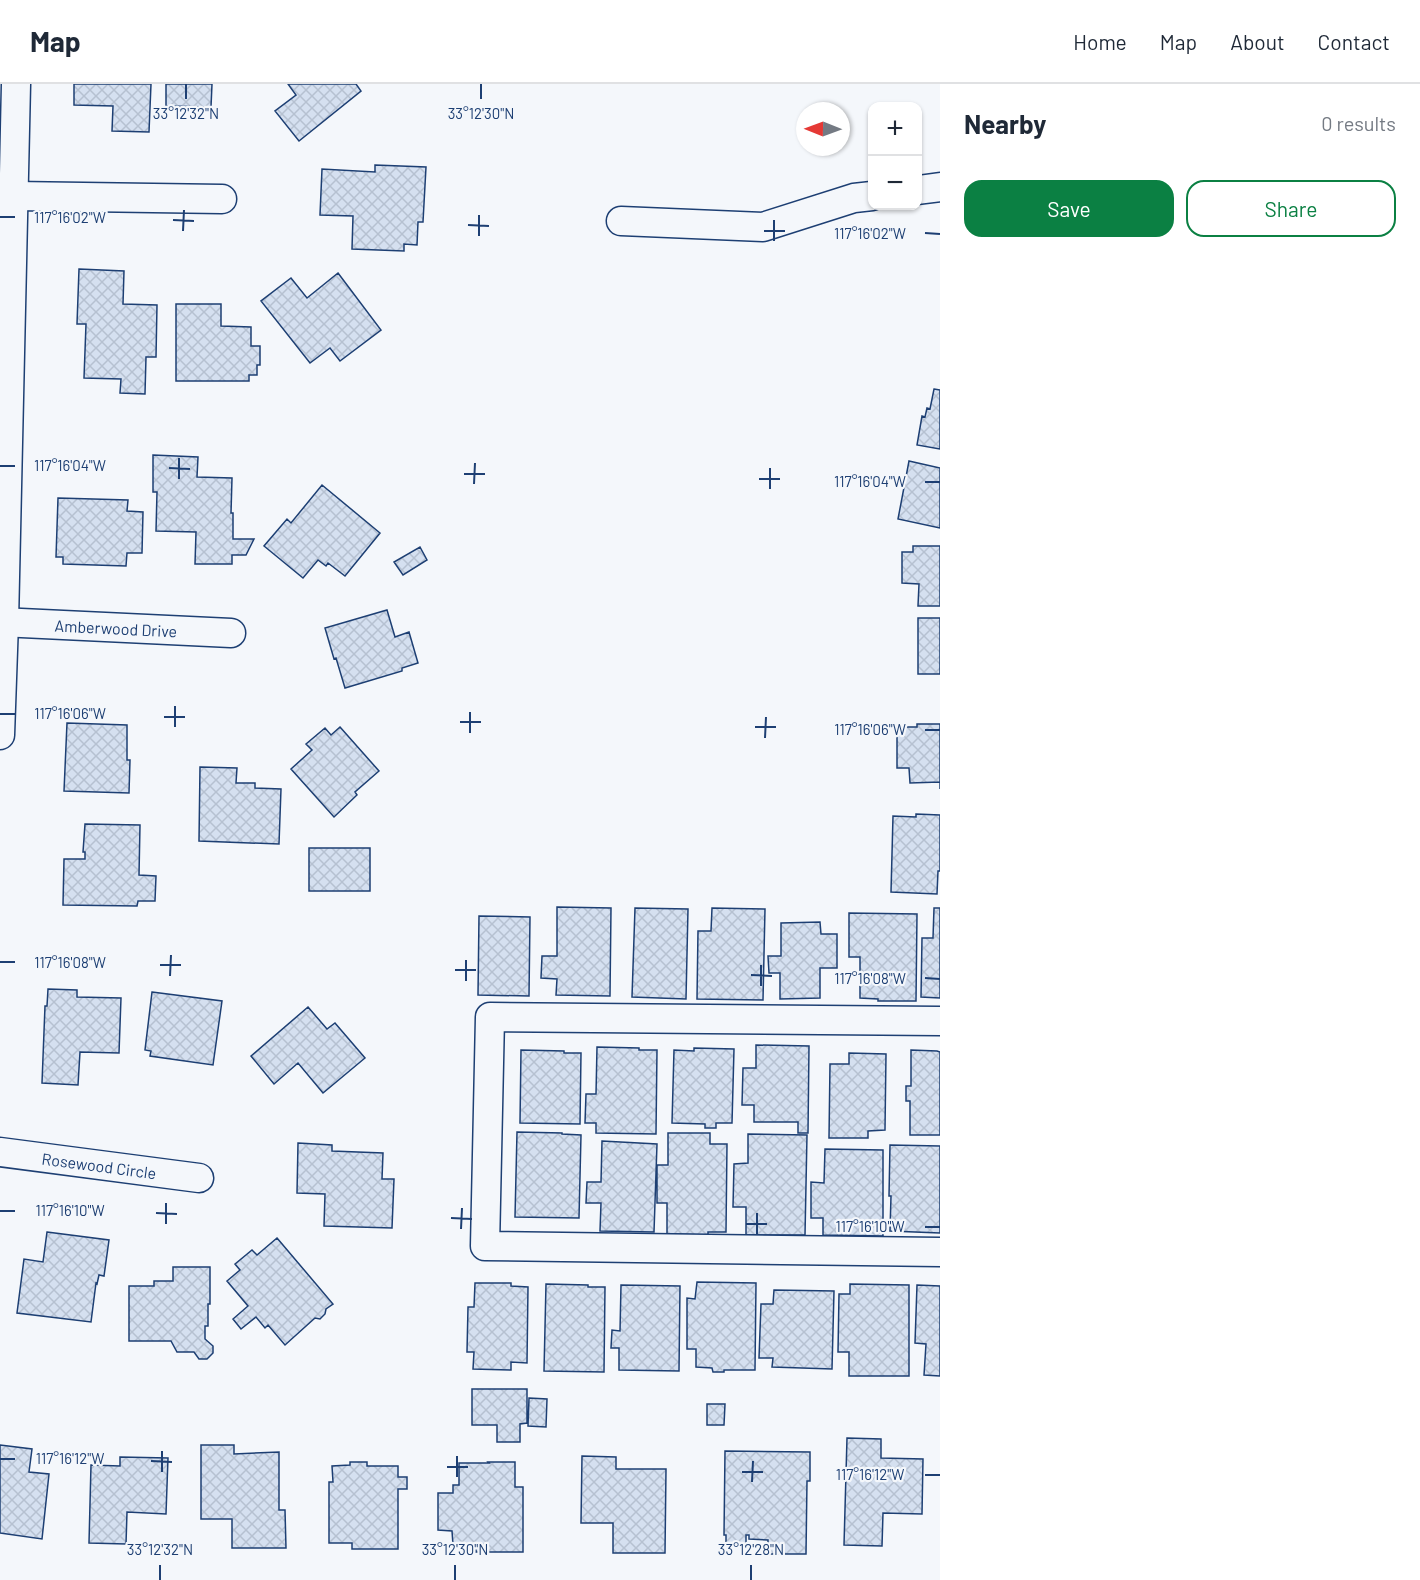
<!DOCTYPE html>
<meta charset="utf-8">
<style>
body{margin:0;font-family:Barlow,sans-serif;background:#f2f2f3;color:#1f2937}
.controls{position:absolute;right:18px;top:18px;display:grid;overflow:hidden;border-radius:12px;box-shadow:0 2px 4px #0004}
.controls button{width:54px;height:54px;display:grid;place-items:center;padding:0;border:0;border-bottom:2px solid #e0e1e3;background:#fff;color:#1f2937;font:30px sans-serif}
.compass{position:absolute;left:796px;top:18px;width:54px;height:54px;border-radius:50%;background:#fff;box-shadow:0 2px 4px #0004;rotate:271deg}
.list{margin:0;padding:0;list-style:none}
h2{display:flex;justify-content:space-between;align-items:center;height:78px;margin:0;padding:0 24px;font-size:26px}
h2 small{font-size:20px;font-weight:400;color:#747a83}
.actions{display:flex;gap:12px;padding:18px 24px}
.actions a{flex:1;padding:14px 0;border:2px solid #0b8043;border-radius:18px;text-align:center;font-size:21px;color:#0b8043}
.actions .main{background:#0b8043;color:#fff}
.map{position:relative;flex:none;width:940px;height:1496px;overflow:hidden}
header{display:flex;align-items:center;gap:36px;box-sizing:border-box;height:84px;padding:0 30px;background:#fff;border-bottom:2px solid #e0e1e3}
header strong{font-size:28px}
nav{display:flex;gap:33px;margin-inline-start:auto;font-size:21px}
main{display:flex}
aside{flex:1;background:#fff}
.map>svg:first-child{display:block}
.building{fill:url(#building-cross-hatch);stroke:#1d3f73;stroke-width:1.5}
.lines{fill:none;stroke-linecap:round;stroke-linejoin:round}
.minor-casing{stroke:#1d3f73;stroke-width:31}
.minor{stroke:#f4f7fb;stroke-width:28}
.ticks{fill:none;stroke:#1d3f73;stroke-width:2}
.labels{text-anchor:middle;dominant-baseline:central;stroke-width:4.5;stroke-linejoin:round;paint-order:stroke}
.street-label{font-size:16px;fill:#1d3f73;stroke:#f4f7fb}
.ticks-label{font-size:15px;text-anchor:middle;fill:#1d3f73;stroke:#f4f7fb;stroke-width:4.5;stroke-linejoin:round;paint-order:stroke}
</style>
<header>
<strong>Map</strong>
<nav><a>Home</a><a>Map</a><a>About</a><a>Contact</a></nav>
</header>
<main>
<div class="map">
<svg width="940" height="1496" viewBox="0 0 940 1496">
<defs>
<pattern id="building-cross-hatch" width="8" height="8" patternUnits="userSpaceOnUse" patternTransform="scale(1.5)"><rect width="8" height="8" fill="#d5e0f0"/><path d="M0 0l8 8M0 8l8-8" fill="none" stroke="#b6c1d1"/></pattern>
</defs>
<rect width="100%" height="100%" fill="#f4f7fb"/>
<path class="building" d="M 74,0 L 151,0 L 149,48 L 112,47 L 113,22 L 74,21 Z
M 166,0 L 212,0 L 211,23 L 166,22 Z
M 288,0 L 356,0 L 361,7 L 299,57 L 275,27 L 296,11 Z
M 375,81 L 426,83 L 423,138 L 418,138 L 417,161 L 404,160 L 404,167 L 352,165 L 353,132 L 320,131 L 322,85 L 375,88 Z
M 79,185 L 124,187 L 123,220 L 157,221 L 156,273 L 146,273 L 145,310 L 120,309 L 121,295 L 84,294 L 86,240 L 77,240 Z
M 338,189 L 381,246 L 340,277 L 330,264 L 310,279 L 261,217 L 291,194 L 307,214 Z
M 176,220 L 221,220 L 221,242 L 251,243 L 251,262 L 260,262 L 260,281 L 257,281 L 257,291 L 249,291 L 249,297 L 176,297 Z
M 934,305 L 940,306 L 940,365 L 917,361 L 922,332 L 925,333 L 927,324 L 930,325 Z
M 153,371 L 198,373 L 197,393 L 232,394 L 231,429 L 233,429 L 233,455 L 254,455 L 246,471 L 232,471 L 232,480 L 195,480 L 196,448 L 156,447 L 157,408 L 153,408 Z
M 909,377 L 940,384 L 940,444 L 898,435 Z
M 322,401 L 380,449 L 345,492 L 328,479 L 326,482 L 318,476 L 303,494 L 264,462 L 287,435 L 291,439 Z
M 58,414 L 128,416 L 127,427 L 143,428 L 142,469 L 127,469 L 126,482 L 63,480 L 63,473 L 56,473 Z
M 913,462 L 940,462 L 940,522 L 918,522 L 919,500 L 902,499 L 902,468 L 913,468 Z
M 420,463 L 427,476 L 403,491 L 394,478 Z
M 387,526 L 395,553 L 409,548 L 418,579 L 402,584 L 402,587 L 345,604 L 336,574 L 334,575 L 325,544 Z
M 918,534 L 940,534 L 940,590 L 918,590 Z
M 67,639 L 127,641 L 127,676 L 130,676 L 129,709 L 64,707 Z
M 917,640 L 940,640 L 940,705 L 940,698 L 910,699 L 909,684 L 897,684 L 897,643 L 917,643 Z
M 340,643 L 379,687 L 355,708 L 357,711 L 334,733 L 291,685 L 312,666 L 306,660 L 325,644 L 331,651 Z
M 200,683 L 237,684 L 236,699 L 255,699 L 255,704 L 281,705 L 279,760 L 199,757 Z
M 916,730 L 940,731 L 940,787 L 938,787 L 937,810 L 891,808 L 893,732 L 916,733 Z
M 85,740 L 140,741 L 139,791 L 156,792 L 155,817 L 138,817 L 137,822 L 63,821 L 64,775 L 85,775 L 85,768 L 83,768 Z
M 309,764 L 370,764 L 370,807 L 309,807 Z
M 557,823 L 611,824 L 610,912 L 556,911 L 557,895 L 541,894 L 542,872 L 557,872 Z
M 635,824 L 688,825 L 686,915 L 632,913 Z
M 712,824 L 765,825 L 763,916 L 697,915 L 698,847 L 711,847 Z
M 934,824 L 940,824 L 940,914 L 921,913 L 922,854 L 933,854 Z
M 849,829 L 917,830 L 916,917 L 878,917 L 878,915 L 860,914 L 860,873 L 849,873 Z
M 479,832 L 530,833 L 529,912 L 478,911 Z
M 820,838 L 821,850 L 837,850 L 837,884 L 820,884 L 820,914 L 780,915 L 780,889 L 769,889 L 768,872 L 781,872 L 781,839 Z
M 48,905 L 77,906 L 77,913 L 121,914 L 119,969 L 80,968 L 78,1001 L 42,999 L 45,922 L 47,922 Z
M 152,908 L 222,917 L 213,981 L 150,972 L 151,967 L 145,966 Z
M 308,923 L 327,945 L 335,939 L 365,974 L 323,1009 L 298,979 L 274,1000 L 251,972 Z
M 756,961 L 809,962 L 808,1049 L 798,1049 L 798,1038 L 754,1038 L 754,1021 L 742,1021 L 743,984 L 756,984 Z
M 597,963 L 639,964 L 639,966 L 657,966 L 656,1050 L 596,1049 L 596,1039 L 585,1039 L 586,1010 L 596,1010 Z
M 694,964 L 734,965 L 732,1039 L 716,1039 L 716,1044 L 705,1044 L 705,1040 L 672,1039 L 674,966 L 694,967 Z
M 521,966 L 564,967 L 564,969 L 581,969 L 580,1040 L 520,1039 Z
M 911,966 L 937,967 L 940,968 L 940,1051 L 910,1051 L 910,1017 L 906,1017 L 906,1002 L 911,1002 Z
M 849,969 L 886,970 L 885,1046 L 868,1047 L 868,1054 L 829,1054 L 830,980 L 849,980 Z
M 517,1048 L 562,1049 L 562,1050 L 581,1051 L 579,1134 L 515,1133 Z
M 668,1049 L 710,1049 L 710,1060 L 727,1060 L 726,1148 L 708,1148 L 708,1151 L 667,1150 L 667,1119 L 657,1119 L 657,1081 L 668,1081 Z
M 748,1050 L 807,1051 L 805,1151 L 746,1151 L 746,1123 L 733,1123 L 734,1080 L 748,1079 Z
M 602,1057 L 657,1060 L 654,1148 L 600,1147 L 601,1119 L 586,1119 L 587,1098 L 601,1098 Z
M 298,1059 L 332,1061 L 332,1067 L 383,1069 L 382,1095 L 394,1095 L 392,1144 L 324,1142 L 325,1110 L 297,1109 Z
M 890,1061 L 940,1062 L 940,1149 L 890,1147 L 891,1112 L 889,1112 Z
M 825,1065 L 883,1066 L 883,1152 L 823,1151 L 823,1134 L 811,1134 L 811,1098 L 824,1099 Z
M 47,1148 L 109,1156 L 104,1192 L 99,1191 L 97,1200 L 96,1199 L 91,1238 L 17,1229 L 24,1175 L 43,1178 Z
M 277,1154 L 333,1220 L 326,1225 L 325,1230 L 320,1235 L 315,1234 L 285,1261 L 268,1241 L 265,1244 L 256,1233 L 241,1245 L 233,1235 L 248,1222 L 227,1197 L 240,1186 L 235,1180 L 252,1166 L 257,1171 Z
M 173,1183 L 210,1183 L 210,1220 L 208,1220 L 208,1242 L 205,1242 L 205,1255 L 213,1262 L 213,1269 L 207,1275 L 199,1275 L 194,1268 L 177,1268 L 171,1257 L 129,1257 L 129,1202 L 154,1202 L 154,1197 L 173,1197 Z
M 697,1198 L 756,1199 L 755,1286 L 724,1286 L 724,1288 L 713,1288 L 712,1284 L 696,1283 L 696,1265 L 687,1265 L 687,1214 L 695,1215 Z
M 475,1199 L 511,1199 L 511,1202 L 528,1203 L 527,1279 L 511,1278 L 511,1286 L 473,1285 L 474,1268 L 467,1268 L 468,1223 L 474,1223 Z
M 546,1200 L 588,1201 L 588,1203 L 605,1203 L 604,1288 L 544,1287 Z
M 850,1200 L 909,1201 L 909,1292 L 849,1292 L 849,1268 L 838,1268 L 839,1210 L 850,1210 Z
M 621,1201 L 680,1202 L 679,1287 L 619,1286 L 619,1264 L 611,1264 L 612,1246 L 620,1247 Z
M 917,1201 L 940,1202 L 940,1292 L 924,1291 L 926,1260 L 915,1259 Z
M 774,1206 L 834,1207 L 832,1285 L 772,1283 L 773,1274 L 759,1274 L 761,1220 L 773,1220 Z
M 472,1305 L 527,1305 L 527,1339 L 520,1340 L 520,1358 L 497,1358 L 497,1341 L 472,1341 Z
M 529,1314 L 547,1315 L 546,1343 L 528,1342 Z
M 707,1320 L 725,1320 L 724,1341 L 707,1341 Z
M 847,1354 L 881,1355 L 881,1374 L 923,1375 L 922,1430 L 883,1429 L 882,1462 L 844,1461 Z
M 0,1361 L 32,1365 L 29,1388 L 49,1390 L 42,1455 L 0,1449 Z
M 201,1361 L 234,1361 L 234,1370 L 279,1368 L 279,1426 L 285,1426 L 286,1464 L 232,1464 L 232,1435 L 201,1435 Z
M 725,1367 L 810,1368 L 810,1397 L 807,1397 L 806,1470 L 768,1470 L 768,1456 L 749,1455 L 749,1451 L 746,1451 L 746,1460 L 726,1459 L 726,1451 L 724,1451 Z
M 582,1372 L 616,1373 L 616,1385 L 666,1385 L 665,1469 L 613,1469 L 613,1439 L 581,1439 Z
M 120,1373 L 168,1374 L 166,1430 L 127,1428 L 126,1460 L 89,1459 L 91,1381 L 120,1382 Z
M 350,1378 L 367,1378 L 367,1382 L 398,1382 L 398,1393 L 407,1393 L 407,1405 L 398,1405 L 398,1465 L 352,1465 L 352,1459 L 329,1459 L 329,1398 L 333,1398 L 332,1382 L 350,1381 Z
M 488,1378 L 515,1378 L 515,1403 L 523,1403 L 523,1468 L 476,1468 L 476,1461 L 453,1461 L 452,1447 L 438,1446 L 438,1409 L 453,1409 L 453,1401 L 459,1401 L 459,1379 L 489,1379 Z"/>
<g class="lines">
<defs>
<g id="minor">
<path d="M 918,106 L 940,103"/>
<path d="M 14,112 L 222,115"/>
<path d="M 621,137 L 763,143 L 854,114 L 872,112"/>
<path id="s1" d="M 0,538 L 231,549"/>
<path d="M 0,651 L 4,538 L 16,0"/>
<path d="M 940,937 L 490,933 L 485,1162 L 940,1168"/>
<path id="s2" d="M 0,1068 L 199,1094"/>
</g>
</defs>
<use href="#minor" class="minor-casing"/>
<use href="#minor" class="minor"/>
</g>
<path class="ticks" d="M 186,15 L 186,0M 481,15 L 481,0M 0,133 L 15,133M 173,136 L 194,137M 468,141 L 489,142M 183,147 L 184,126M 764,147 L 785,147M 925,149 L 940,150M 479,152 L 479,131M 774,157 L 774,136M 0,382 L 15,382M 169,384 L 190,385M 464,390 L 485,390M 179,395 L 179,374M 759,395 L 780,395M 925,398 L 940,398M 474,400 L 475,379M 770,405 L 770,384M 0,630 L 15,630M 164,633 L 185,633M 460,638 L 481,638M 175,643 L 175,622M 755,643 L 776,643M 925,646 L 940,646M 470,649 L 470,628M 765,654 L 766,633M 0,878 L 15,878M 160,881 L 181,881M 455,886 L 476,886M 751,891 L 772,892M 170,892 L 171,871M 925,894 L 940,895M 466,897 L 466,876M 761,902 L 761,881M 0,1127 L 15,1127M 156,1129 L 177,1130M 451,1134 L 472,1135M 166,1140 L 166,1119M 746,1140 L 767,1140M 925,1143 L 940,1143M 461,1145 L 462,1124M 757,1150 L 757,1129M 0,1375 L 15,1375M 151,1377 L 172,1378M 447,1383 L 468,1383M 162,1388 L 162,1367M 742,1388 L 763,1388M 925,1391 L 940,1391M 457,1393 L 457,1372M 752,1398 L 753,1377M 160,1496 L 160,1481M 455,1496 L 455,1481M 751,1496 L 751,1481"/>
<g class="labels">
<g class="street-label">
<text stroke="none"><textPath href="#s1" startOffset="116">Amberwood Drive</textPath></text>
<text stroke="none"><textPath href="#s2" startOffset="100">Rosewood Circle</textPath></text>
</g>
</g>
<g class="ticks-label">
<text x="186" y="35">33°12'32"N</text>
<text x="481" y="35">33°12'30"N</text>
<text x="70" y="139">117°16'02"W</text>
<text x="870" y="155">117°16'02"W</text>
<text x="70" y="387">117°16'04"W</text>
<text x="870" y="403">117°16'04"W</text>
<text x="70" y="635">117°16'06"W</text>
<text x="870" y="651">117°16'06"W</text>
<text x="70" y="884">117°16'08"W</text>
<text x="870" y="900">117°16'08"W</text>
<text x="70" y="1132">117°16'10"W</text>
<text x="870" y="1148">117°16'10"W</text>
<text x="70" y="1380">117°16'12"W</text>
<text x="870" y="1396">117°16'12"W</text>
<text x="160" y="1471">33°12'32"N</text>
<text x="455" y="1471">33°12'30"N</text>
<text x="751" y="1471">33°12'28"N</text>
</g>
</svg>
<div class="controls">
<button>+</button>
<button>−</button>
</div>
<svg class="compass" viewBox="-18 -18 36 36"><path d="M0-13l5 13h-10z" fill="#e53935"/><path d="M0 13l5-13h-10z" fill="#747a83"/></svg>
</div>
<aside>
<h2>Nearby<small>0 results</small></h2>
<ul class="list">
</ul>
<div class="actions"><a class="main">Save</a><a>Share</a></div>
</aside>
</main>
